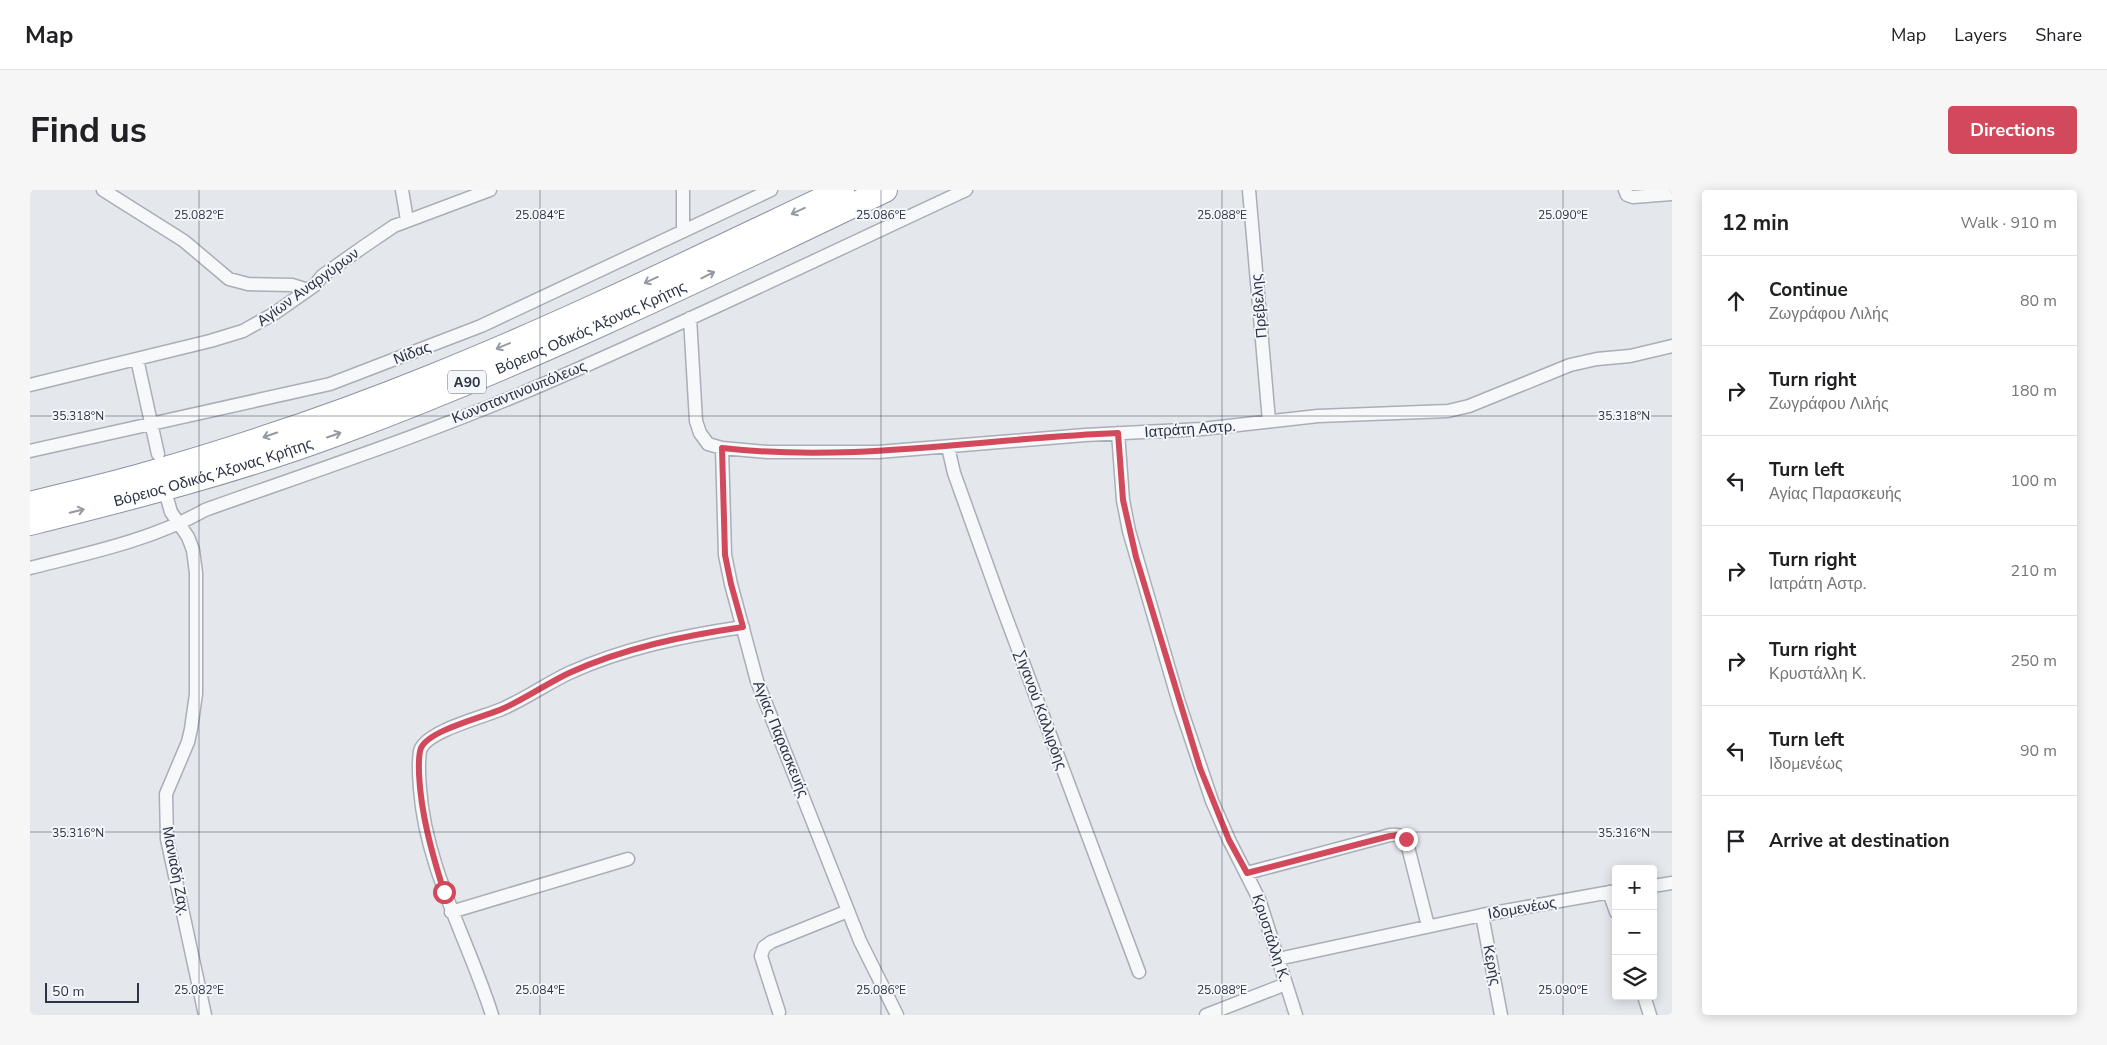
<!DOCTYPE html>
<meta charset="utf-8">
<style>
body{margin:0;font-family:"Nunito Sans",sans-serif;background:#f6f6f6;color:#202124}
.controls{position:absolute;right:15px;bottom:15px;display:grid;overflow:hidden;border-radius:5px;box-shadow:0 2px 12px #0003}
.controls button{width:45px;height:45px;display:grid;place-items:center;padding:0;border:0;border-bottom:1px solid #e0e0e0;background:#fff;color:#202124;font:25px sans-serif}
.scale{position:absolute;left:15px;bottom:12px;width:94px;box-sizing:border-box;padding-left:5px;border:2px solid #2b3445;border-top:0;font-size:14px;line-height:18px;white-space:nowrap;color:#2b3445;-webkit-text-stroke:4px #f4f6f9;paint-order:stroke}
.stop{position:absolute;width:15px;height:15px;margin:-11px;border:4px solid #d1495b;border-radius:50%;background:#fff}
.stop.end{background:#d1495b;border-color:#fff;box-shadow:0 1px 5px #0008}
.list{margin:0;padding:0;list-style:none}
h2{display:flex;justify-content:space-between;align-items:center;height:65px;margin:0;padding:0 20px;font-size:21px}
h2 small{font-size:16px;font-weight:400;color:#757577}
.list li{display:grid;grid-template-columns:32px 1fr auto;gap:15px;align-items:center;box-sizing:border-box;height:90px;padding:0 20px;border-top:1px solid #e0e0e0}
.list b{display:block;font-size:19px;white-space:nowrap}
.list p{margin:0;font-size:16px;white-space:nowrap;color:#757577}
.list em{font-size:16px;font-style:normal;color:#757577}
.icon{flex:none;width:28px;height:28px;fill:none;stroke:currentColor;stroke-width:2;stroke-linecap:round;stroke-linejoin:round}
.map{position:relative;flex:none;width:1642px;height:825px;overflow:hidden;border-radius:5px}
header{display:flex;align-items:center;gap:30px;box-sizing:border-box;height:70px;padding:0 25px;background:#fff;border-bottom:1px solid #e0e0e0}
header strong{font-size:24px}
nav{display:flex;gap:28px;margin-inline-start:auto;font-size:18px}
.intro{display:flex;align-items:center;justify-content:space-between;box-sizing:border-box;height:120px;padding:0 30px}
h1{margin:0;font-size:35px}
.button{padding:12px 22px;border-radius:5px;background:#d1495b;color:#fff;font-size:18px;font-weight:700}
main{display:flex;gap:30px;padding:0 30px}
aside{flex:1;background:#fff;border-radius:5px;box-shadow:0 2px 12px #0003}
.map>svg:first-child{display:block}
.lines{fill:none;stroke-linecap:round;stroke-linejoin:round}
.street-casing{stroke:#a9aeb7;stroke-width:15}
.highway-casing{stroke:#8b94a3;stroke-width:26}
.street{stroke:#f7f8fa;stroke-width:12}
.highway{stroke:#fff;stroke-width:24}
.oneway{stroke:#959aa2}
.route{stroke:#d1495b;stroke-width:6}
.ticks{fill:none;stroke:#2b3445;stroke-width:1;stroke-opacity:0.45}
.labels{text-anchor:middle;dominant-baseline:central;stroke-width:4;stroke-linejoin:round;paint-order:stroke}
.shield{fill:#f4f6f9;stroke:#676e7b;stroke-width:1}
.shield-label{font-size:14px;font-weight:bold;fill:#2b3445}
.street-label{font-size:15px;fill:#2b3445;stroke:#f4f6f9}
.ticks-label{font-size:12px;text-anchor:middle;fill:#2b3445;stroke:#f4f6f9;stroke-width:4;stroke-linejoin:round;paint-order:stroke}
</style>
<header>
<strong>Map</strong>
<nav><a>Map</a><a>Layers</a><a>Share</a></nav>
</header>
<div class="intro"><h1>Find us</h1><a class="button">Directions</a></div>
<main>
<div class="map">
<svg width="1642" height="825" viewBox="0 0 1642 825">
<rect width="100%" height="100%" fill="#e4e7ec"/>
<g class="lines">
<defs>
<path id="street" d="M 73,0 L 154,51 L 199,89 L 218,94 L 262,95 L 278,100
M 372,0 L 377,30
M 653,0 L 653,41
M 1219,0 L 1239,231
M 1595,0 L 1597,5 L 1603,7 L 1642,4
M 660,128 L 666,231 L 670,243 L 678,254 L 692,258 L 737,262 L 848,262 L 1055,245 L 1172,239 L 1288,226 L 1418,221 L 1439,216 L 1540,175 L 1567,169 L 1600,166 L 1642,156
M 107,169 L 128,264
M 0,195 L 180,151 L 213,141 L 245,123 L 285,95 L 292,86 L 333,57 L 364,36 L 460,0
M 1088,243 L 1093,310 L 1099,341 L 1149,513 L 1182,611 L 1199,650 L 1229,709 L 1266,825
M 918,257 L 924,283 L 970,411 L 1109,782
M 692,258 L 695,365 L 701,394 L 727,491 L 830,751 L 867,825
M 0,261 L 300,194 L 451,136 L 741,0
M 137,308 L 141,322 L 158,347 L 163,360 L 166,383 L 166,504 L 161,539 L 158,552 L 136,604 L 137,649 L 175,825
M 0,378 C 59,363 122,350 175,320 C 287,280 400,243 509,196 C 653,134 794,66 936,0
M 1217,683 L 1360,645 C 1368,644 1374,645 1377,653 L 1398,736
M 1623,696 L 1642,693
M 1579,702 L 1586,722
M 421,722 L 598,669
M 1452,725 L 1471,825
M 1248,769 L 1452,725 L 1586,701
M 1614,806 L 1620,825
M 749,822 L 731,766 L 734,757 L 741,752 L 818,721
M 462,825 C 438,749 396,679 390,599 C 389,587 388,573 390,561 C 395,541 454,527 472,519 C 495,509 516,494 539,483 C 594,458 653,446 713,437
M 1176,825 L 1256,794"/>
<g id="highway">
<path d="M 0,314 C 35,305 71,297 107,287 C 206,259 305,226 401,187 C 541,131 676,64 812,0"/>
<path id="s1" d="M 0,333 C 104,307 210,280 311,242 C 497,173 676,86 855,0"/>
</g>
</defs>
<use href="#street" class="street-casing"/>
<use href="#highway" class="highway-casing"/>
<use href="#street" class="street"/>
<use href="#highway" class="highway"/>
</g>
<defs><path id="oneway-shaft" d="M-6 0H5M1.5-3L5.5 0L1.5 3" fill="none" stroke-width="1.6" stroke-linecap="round" stroke-linejoin="round" transform="scale(1.25)"/></defs>
<g class="oneway">
<use href="#oneway-shaft" transform="translate(768 21) rotate(155)"/>
<use href="#oneway-shaft" transform="translate(678 85) rotate(-26)"/>
<use href="#oneway-shaft" transform="translate(621 90) rotate(155)"/>
<use href="#oneway-shaft" transform="translate(473 156) rotate(157)"/>
<use href="#oneway-shaft" transform="translate(240 245) rotate(161)"/>
<use href="#oneway-shaft" transform="translate(304 245) rotate(-19)"/>
<use href="#oneway-shaft" transform="translate(47 321) rotate(-14)"/>
</g>
<g class="lines">
<path class="route" d="M 414,702 C 402,663 391,625 389,584 C 389,576 388,566 391,558 C 399,540 454,527 472,519 C 495,509 516,494 539,483 C 594,458 653,446 713,437 L 701,394 L 695,365 L 692,258 C 825,273 956,248 1088,243 L 1093,310 L 1106,367 L 1170,578 L 1199,650 L 1217,683 L 1360,646 L 1369,645 L 1376,649"/>
</g>
<path class="ticks" d="M 169,0 L 169,825M 510,0 L 510,825M 851,0 L 851,825M 1192,0 L 1192,825M 1533,0 L 1533,825M 0,226 L 1642,226M 0,642 L 1642,642"/>
<g class="labels">
<rect class="shield" x="418" y="180.5" width="38" height="23" rx="4"/>
<g class="shield-label">
<text x="437" y="192">Α90</text>
</g>
<g class="street-label">
<text transform="translate(278 97) rotate(-36)">Αγίων Αναργύρων</text>
<text transform="translate(1229 116) rotate(-95)">Πρέβελης</text>
<text stroke="none"><textPath href="#s1" startOffset="595">Βόρειος Οδικός Άξονας Κρήτης</textPath></text>
<text transform="translate(382 163) rotate(-21)">Νίδας</text>
<text transform="translate(489 202) rotate(-22)">Κωνσταντινουπόλεως</text>
<text transform="translate(1160 239) rotate(-4)">Ιατράτη Αστρ.</text>
<text stroke="none"><textPath href="#s1" startOffset="190">Βόρειος Οδικός Άξονας Κρήτης</textPath></text>
<text transform="translate(1011 520) rotate(70)">Σιγανού Καλλιρόης</text>
<text transform="translate(751 549) rotate(68)">Αγίας Παρασκευής</text>
<text transform="translate(146 681) rotate(79)">Μανιαδή Ζαχ.</text>
<text transform="translate(1492 718) rotate(-10)">Ιδομενέως</text>
<text transform="translate(1241 748) rotate(72)">Κρυστάλλη Κ.</text>
<text transform="translate(1462 775) rotate(79)">Κερής</text>
</g>
</g>
<g class="ticks-label">
<text x="169" y="29">25.082°E</text>
<text x="510" y="29">25.084°E</text>
<text x="851" y="29">25.086°E</text>
<text x="1192" y="29">25.088°E</text>
<text x="1533" y="29">25.090°E</text>
<text x="48" y="230">35.318°N</text>
<text x="1594" y="230">35.318°N</text>
<text x="48" y="647">35.316°N</text>
<text x="1594" y="647">35.316°N</text>
<text x="169" y="804">25.082°E</text>
<text x="510" y="804">25.084°E</text>
<text x="851" y="804">25.086°E</text>
<text x="1192" y="804">25.088°E</text>
<text x="1533" y="804">25.090°E</text>
</g>
</svg>
<div class="controls">
<button>+</button>
<button>−</button>
<button><svg class="icon" aria-label="layers" viewBox="0 0 24 24"><path d="M12 4l9 5-9 5-9-5zM3 14l9 5 9-5"/></svg></button>
</div>
<div class="scale">50 m</div>
<div class="stop" style="left:414px;top:702px"></div>
<div class="stop end" style="left:1376px;top:649px"></div>
</div>
<aside>
<h2>12 min<small>Walk · 910 m</small></h2>
<ul class="list">
<li><svg class="icon" aria-label="ahead" viewBox="0 0 24 24"><path d="M12 20V5M6 11l6-6 6 6"/></svg><div><b>Continue</b><p>Ζωγράφου Λιλής</p></div><em>80 m</em></li>
<li><svg class="icon" aria-label="right" viewBox="0 0 24 24"><path d="M7 20v-9h11M14 6l5 5-5 5"/></svg><div><b>Turn right</b><p>Ζωγράφου Λιλής</p></div><em>180 m</em></li>
<li><svg class="icon" aria-label="left" viewBox="0 0 24 24"><path d="M17 20v-9H6M10 6l-5 5 5 5"/></svg><div><b>Turn left</b><p>Αγίας Παρασκευής</p></div><em>100 m</em></li>
<li><svg class="icon" aria-label="right" viewBox="0 0 24 24"><path d="M7 20v-9h11M14 6l5 5-5 5"/></svg><div><b>Turn right</b><p>Ιατράτη Αστρ.</p></div><em>210 m</em></li>
<li><svg class="icon" aria-label="right" viewBox="0 0 24 24"><path d="M7 20v-9h11M14 6l5 5-5 5"/></svg><div><b>Turn right</b><p>Κρυστάλλη Κ.</p></div><em>250 m</em></li>
<li><svg class="icon" aria-label="left" viewBox="0 0 24 24"><path d="M17 20v-9H6M10 6l-5 5 5 5"/></svg><div><b>Turn left</b><p>Ιδομενέως</p></div><em>90 m</em></li>
<li><svg class="icon" aria-label="arrive" viewBox="0 0 24 24"><path d="M6 21V4h12l-3 4 3 4H6"/></svg><div><b>Arrive at destination</b></div></li>
</ul>
</aside>
</main>
